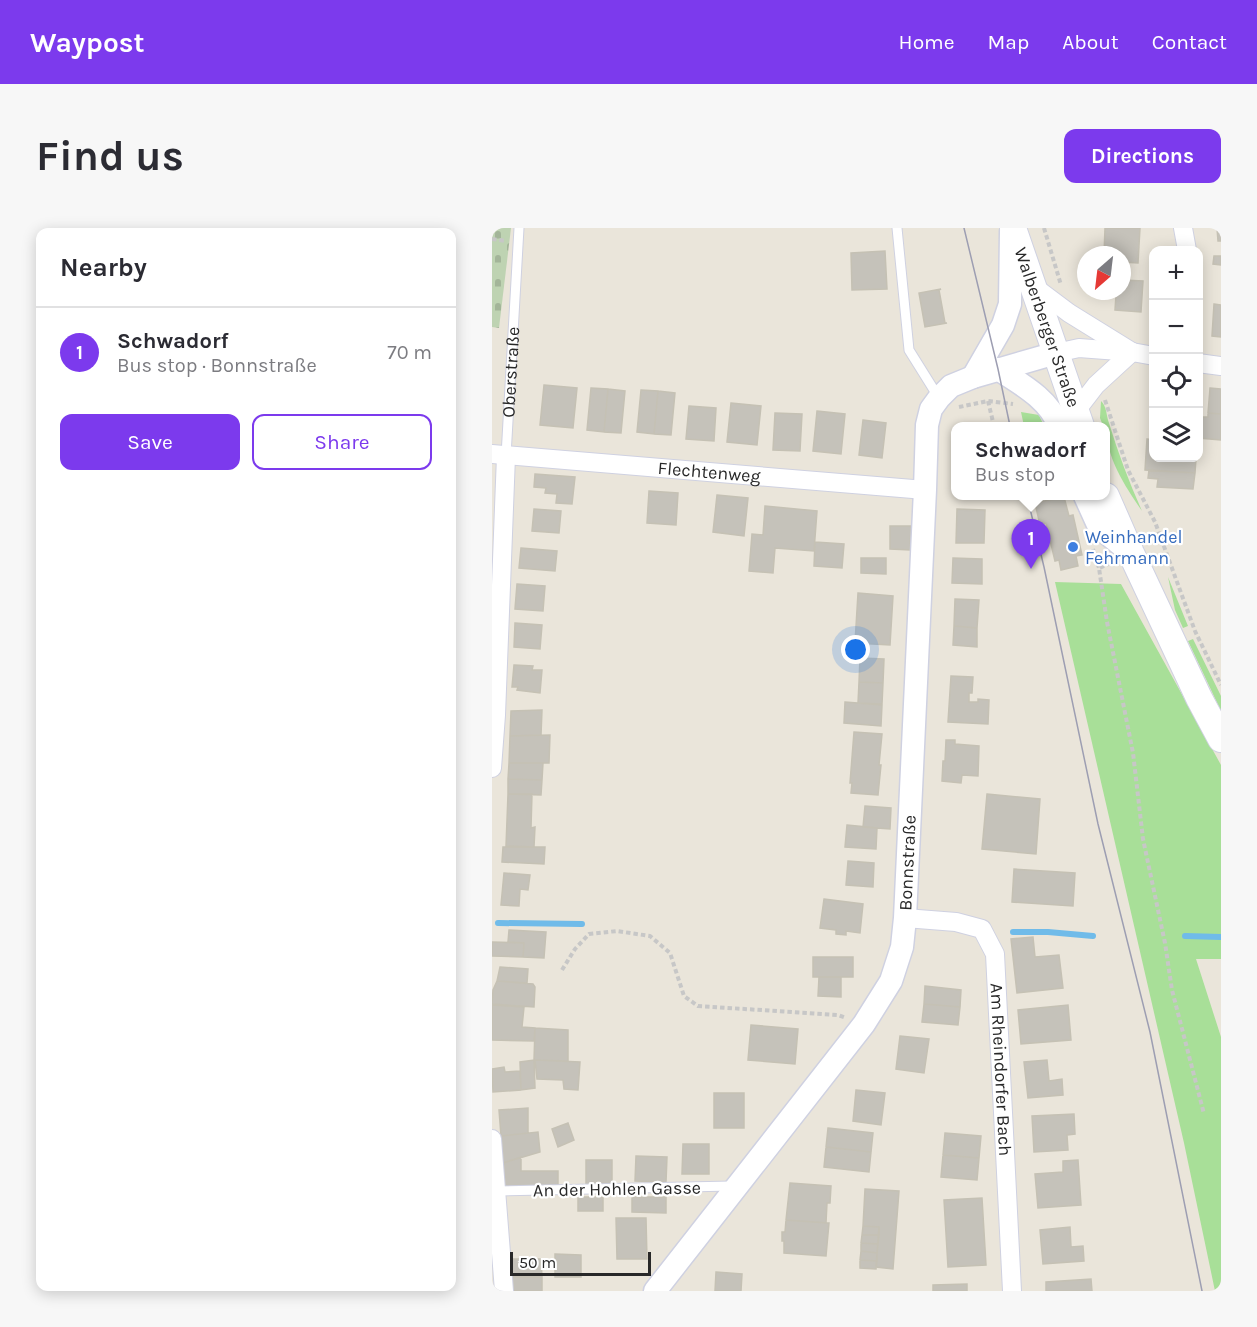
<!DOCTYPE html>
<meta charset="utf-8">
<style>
body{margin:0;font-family:Karla,sans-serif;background:#f7f7f7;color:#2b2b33}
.controls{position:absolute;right:18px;top:18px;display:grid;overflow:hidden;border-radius:12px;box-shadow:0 3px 15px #0003}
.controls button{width:54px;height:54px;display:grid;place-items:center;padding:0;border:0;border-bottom:2px solid #e1e1e2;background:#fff;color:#2b2b33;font:30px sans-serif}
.compass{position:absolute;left:585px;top:18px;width:54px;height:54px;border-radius:50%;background:#fff;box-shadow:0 3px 15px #0003;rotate:208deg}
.scale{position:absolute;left:18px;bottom:15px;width:141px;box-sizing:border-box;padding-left:6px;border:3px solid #282828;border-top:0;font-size:16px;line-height:21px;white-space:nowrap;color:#282828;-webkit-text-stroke:4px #fff;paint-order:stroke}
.you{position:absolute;left:364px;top:422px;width:21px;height:21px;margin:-15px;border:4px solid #fff;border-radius:50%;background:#1a73e8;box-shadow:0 0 0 9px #1a73e833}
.badge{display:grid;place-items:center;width:39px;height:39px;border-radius:50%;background:#7c3aed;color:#fff;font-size:20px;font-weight:700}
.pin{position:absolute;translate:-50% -50px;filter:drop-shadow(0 2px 3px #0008)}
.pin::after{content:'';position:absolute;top:32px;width:21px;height:18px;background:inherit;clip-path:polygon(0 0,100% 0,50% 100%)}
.popup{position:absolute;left:459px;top:194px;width:159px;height:78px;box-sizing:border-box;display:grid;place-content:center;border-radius:12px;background:#fff;filter:drop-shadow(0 2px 4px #0005);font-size:20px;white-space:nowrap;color:#7c7c81}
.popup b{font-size:22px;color:#2b2b33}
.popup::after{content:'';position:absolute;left:50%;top:100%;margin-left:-12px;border:12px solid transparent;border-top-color:#fff}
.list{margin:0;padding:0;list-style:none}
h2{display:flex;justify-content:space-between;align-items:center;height:78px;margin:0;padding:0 24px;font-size:26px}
h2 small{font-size:20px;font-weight:400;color:#7c7c81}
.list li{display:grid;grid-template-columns:39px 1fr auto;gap:18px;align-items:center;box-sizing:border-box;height:90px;padding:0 24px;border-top:2px solid #e1e1e2}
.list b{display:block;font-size:22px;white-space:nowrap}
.list p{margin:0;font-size:20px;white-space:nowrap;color:#7c7c81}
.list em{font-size:20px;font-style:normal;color:#7c7c81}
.actions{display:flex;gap:12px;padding:18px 24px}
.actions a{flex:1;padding:14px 0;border:2px solid #7c3aed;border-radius:12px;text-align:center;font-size:21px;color:#7c3aed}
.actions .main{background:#7c3aed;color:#fff}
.icon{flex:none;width:33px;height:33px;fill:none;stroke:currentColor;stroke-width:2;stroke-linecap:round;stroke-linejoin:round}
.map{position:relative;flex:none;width:729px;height:1063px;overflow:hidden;border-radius:12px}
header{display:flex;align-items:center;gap:36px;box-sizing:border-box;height:84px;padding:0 30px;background:#7c3aed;color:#fff}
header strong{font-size:28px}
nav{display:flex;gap:33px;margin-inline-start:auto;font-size:21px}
.intro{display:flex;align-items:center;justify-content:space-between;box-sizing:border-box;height:144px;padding:0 36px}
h1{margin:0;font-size:42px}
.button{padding:15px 27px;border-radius:12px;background:#7c3aed;color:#fff;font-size:21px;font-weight:700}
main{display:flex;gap:36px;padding:0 36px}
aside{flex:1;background:#fff;border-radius:12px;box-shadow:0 3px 15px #0003}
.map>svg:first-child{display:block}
.grass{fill:#a8df98}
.cemetery{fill:url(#cemetery-stones)}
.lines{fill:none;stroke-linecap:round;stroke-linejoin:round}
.stream{stroke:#70bbe9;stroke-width:6}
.building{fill:#c5c2ba;stroke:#c5c1b4;stroke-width:1.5}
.service-casing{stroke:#cfd1e1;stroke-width:11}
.minor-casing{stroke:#cfd1e1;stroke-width:20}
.tertiary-casing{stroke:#cfd1e1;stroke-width:25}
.secondary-casing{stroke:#cfd1e1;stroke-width:28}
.path{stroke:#c7c7c7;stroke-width:4;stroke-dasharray:4.5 3;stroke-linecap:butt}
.service{stroke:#fff;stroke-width:9}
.minor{stroke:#fff;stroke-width:18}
.tertiary{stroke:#fff;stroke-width:22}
.secondary{stroke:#fff;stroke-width:26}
.tram{stroke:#9d9eb2;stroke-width:1.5}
.shop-dot{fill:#3f7fe0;stroke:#fff;stroke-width:2}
.labels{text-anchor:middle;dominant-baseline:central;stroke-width:4.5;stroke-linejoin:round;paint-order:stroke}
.street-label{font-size:18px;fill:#282828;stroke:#fff}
.shop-label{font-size:18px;fill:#366cbe;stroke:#fff;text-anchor:start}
</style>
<header>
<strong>Waypost</strong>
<nav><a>Home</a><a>Map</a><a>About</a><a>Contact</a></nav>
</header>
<div class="intro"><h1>Find us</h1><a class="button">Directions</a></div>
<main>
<aside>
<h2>Nearby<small></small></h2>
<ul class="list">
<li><span class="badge">1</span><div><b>Schwadorf</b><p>Bus stop · Bonnstraße</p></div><em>70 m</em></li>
</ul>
<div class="actions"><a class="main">Save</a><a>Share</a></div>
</aside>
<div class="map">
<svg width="729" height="1063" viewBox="0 0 729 1063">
<defs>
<pattern id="cemetery-stones" width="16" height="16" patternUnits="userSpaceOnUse" patternTransform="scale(1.5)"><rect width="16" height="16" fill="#bed3b2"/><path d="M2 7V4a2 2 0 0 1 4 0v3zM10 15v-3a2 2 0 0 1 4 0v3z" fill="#a3b599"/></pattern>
</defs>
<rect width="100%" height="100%" fill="#eae5da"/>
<path class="grass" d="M 609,173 C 615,179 614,187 617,195 C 626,225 637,254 650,283 C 633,258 614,230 614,198 L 611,198 L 608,190 Z
M 529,184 L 547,187 L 552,198 L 532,198 Z
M 676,349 L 696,398 L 691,400 L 683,382 Z
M 563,354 L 629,356 L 729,537 L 729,731 L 704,731 L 729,809 L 729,1063 L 723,1063 L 692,915 Z
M 701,411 L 729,468 L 729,483 L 696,413 Z"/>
<path class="cemetery" d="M 0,0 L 19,0 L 7,100 L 0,99 Z"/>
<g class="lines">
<path class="stream" d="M 6,695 L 90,696
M 521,704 L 556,704 L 601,708
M 693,708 L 729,709"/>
</g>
<path class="building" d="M 613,0 L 648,0 L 646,35 L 630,34 L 630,27 L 612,27 Z
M 725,0 L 729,0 L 729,13 L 726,13 Z
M 393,23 L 395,61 L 360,62 L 359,25 Z
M 722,28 L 729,28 L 729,37 L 721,36 Z
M 630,52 L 651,53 L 649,84 L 623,82 L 624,67 L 618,67 L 618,63 L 630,63 Z
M 449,61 L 447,62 L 453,95 L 455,95 L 433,99 L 427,65 Z
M 722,76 L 729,77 L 729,109 L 720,108 Z
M 52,157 L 85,160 L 81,200 L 48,197 Z
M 99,160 L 116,161 L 112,204 L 95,202 Z
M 718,160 L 729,161 L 729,186 L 716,185 Z
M 116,161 L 133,163 L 129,205 L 112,204 Z
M 149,162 L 166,163 L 162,206 L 145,204 Z
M 166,163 L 183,165 L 179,207 L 162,206 Z
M 239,175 L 269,178 L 265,217 L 235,214 Z
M 197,178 L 224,180 L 222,213 L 194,211 Z
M 325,183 L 353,186 L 349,226 L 321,223 Z
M 283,185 L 310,186 L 308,223 L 281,222 Z
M 716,185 L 729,186 L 729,212 L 706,210 L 707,189 L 716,189 Z
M 371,192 L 394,195 L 390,230 L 367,227 Z
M 655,211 L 662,212 L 662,230 L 704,230 L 703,245 L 653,242 Z
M 657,242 L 703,245 L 701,261 L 665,259 L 666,251 L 656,250 Z
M 43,246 L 83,249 L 80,276 L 64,275 L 65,266 L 53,265 L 54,260 L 42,259 Z
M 157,263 L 186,265 L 184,297 L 155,295 Z
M 225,267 L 256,270 L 252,308 L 221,304 Z
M 572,269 L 577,288 L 581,287 L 590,327 L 584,328 L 586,338 L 569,342 L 567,332 L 563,333 L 554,295 L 548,297 L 543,275 Z
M 273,278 L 325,283 L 322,323 L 283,320 L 281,345 L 257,343 L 260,306 L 271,307 Z
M 42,281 L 69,283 L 67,305 L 40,303 Z
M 465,281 L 493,282 L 492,315 L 464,315 Z
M 398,298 L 419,298 L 418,322 L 398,321 Z
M 323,314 L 352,316 L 350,340 L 322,338 Z
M 29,320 L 65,323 L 63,343 L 27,340 Z
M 369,330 L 394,330 L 394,346 L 369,345 Z
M 461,330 L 490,331 L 490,356 L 460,355 Z
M 25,356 L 53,358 L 51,383 L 23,381 Z
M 366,365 L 401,368 L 398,417 L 363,415 Z
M 463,371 L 487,372 L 485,400 L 462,398 Z
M 23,395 L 50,397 L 48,421 L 22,419 Z
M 462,398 L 485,400 L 485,419 L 461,417 Z
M 368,430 L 392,431 L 391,455 L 367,454 Z
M 22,437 L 41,438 L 40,442 L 50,442 L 48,465 L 25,462 L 26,459 L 20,459 Z
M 459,448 L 481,449 L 480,465 L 477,465 L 477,474 L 486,474 L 486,471 L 497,472 L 496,496 L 456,494 Z
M 367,454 L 391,455 L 390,476 L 366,475 Z
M 353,474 L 390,477 L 389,498 L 352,495 Z
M 50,482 L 49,507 L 18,508 L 19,483 Z
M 362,504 L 390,506 L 387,537 L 389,537 L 386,567 L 359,565 L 360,555 L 358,555 Z
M 58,507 L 57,535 L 17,535 L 18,508 Z
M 454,512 L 463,512 L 463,516 L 487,518 L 486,548 L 470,547 L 469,555 L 450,553 L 451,533 L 453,533 Z
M 17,535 L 51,535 L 50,552 L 16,551 Z
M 16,551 L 50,552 L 49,567 L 16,566 Z
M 16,566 L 40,566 L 39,600 L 43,599 L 42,619 L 14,618 Z
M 495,566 L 548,571 L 544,626 L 490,621 Z
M 373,578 L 399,580 L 398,601 L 371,599 Z
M 355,597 L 385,600 L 384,621 L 353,619 Z
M 11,619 L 53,619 L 52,636 L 10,634 Z
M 356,633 L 382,635 L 381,659 L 354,657 Z
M 522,641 L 583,645 L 581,678 L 520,674 Z
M 12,645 L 38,647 L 36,662 L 28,661 L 27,678 L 9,677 Z
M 332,671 L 371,676 L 368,705 L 354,703 L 354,707 L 344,706 L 344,702 L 328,700 Z
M 17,702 L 54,704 L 52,730 L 31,729 L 32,715 L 16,714 Z
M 541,709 L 543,729 L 567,727 L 571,760 L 525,765 L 519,711 Z
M 0,714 L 32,715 L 31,729 L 0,728 Z
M 321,729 L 361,729 L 361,749 L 321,749 Z
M 8,739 L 36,741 L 35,755 L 5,753 Z
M 327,749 L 349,749 L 349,769 L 326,768 Z
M 5,753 L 41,756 L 43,759 L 42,779 L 0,776 L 1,762 Z
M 433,758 L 469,762 L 468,779 L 432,776 Z
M 432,776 L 468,779 L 466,797 L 430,794 Z
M 0,777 L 32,779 L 30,799 L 43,800 L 42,813 L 0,812 Z
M 576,777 L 579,812 L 529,816 L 526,782 Z
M 259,797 L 306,801 L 303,836 L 256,832 Z
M 43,800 L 76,802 L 76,833 L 42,832 Z
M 408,808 L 437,811 L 432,845 L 404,841 Z
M 42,832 L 43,860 L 29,862 L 28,834 Z
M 43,832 L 88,834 L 86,862 L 72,861 L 71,852 L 45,851 Z
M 555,832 L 557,853 L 570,851 L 571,867 L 536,870 L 532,834 Z
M 12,839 L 13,844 L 28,843 L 29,862 L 1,864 L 0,841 Z
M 364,862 L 393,865 L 389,897 L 361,893 Z
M 222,865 L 252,865 L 252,900 L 222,900 Z
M 36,880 L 36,905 L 9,908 L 7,882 Z
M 582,886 L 583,906 L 575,907 L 576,922 L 542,924 L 540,888 Z
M 76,895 L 82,912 L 66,919 L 60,901 Z
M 336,900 L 381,905 L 379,924 L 334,919 Z
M 46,904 L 48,924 L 11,935 L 9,908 Z
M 453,905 L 489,908 L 487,930 L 451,927 Z
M 191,916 L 217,916 L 217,946 L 190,946 Z
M 334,919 L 379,924 L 377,944 L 332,939 Z
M 451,927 L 487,930 L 485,952 L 449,949 Z
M 144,928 L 175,929 L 174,954 L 143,953 Z
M 29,929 L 29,943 L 66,943 L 66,958 L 13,958 L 11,935 Z
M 94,932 L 120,932 L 120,956 L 94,956 Z
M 586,932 L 589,977 L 546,980 L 543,946 L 571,944 L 571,933 Z
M 298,955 L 339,958 L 338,975 L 335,975 L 334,995 L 294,992 Z
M 373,961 L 407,963 L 401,1041 L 384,1039 L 387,999 L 371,998 Z
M 86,969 L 111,969 L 111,983 L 86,983 Z
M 140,969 L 174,969 L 174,985 L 140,984 Z
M 490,970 L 494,1037 L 456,1039 L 452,972 Z
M 124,990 L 154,990 L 155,1031 L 125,1031 Z
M 294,992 L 337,995 L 334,1028 L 292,1025 L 292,1013 L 290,1013 L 290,1004 L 293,1004 Z
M 371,998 L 387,999 L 387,1007 L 370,1007 Z
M 578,999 L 579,1019 L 591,1018 L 592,1033 L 551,1036 L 548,1002 Z
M 370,1007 L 387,1007 L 386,1016 L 369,1015 Z
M 369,1015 L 386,1016 L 385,1025 L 369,1023 Z
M 369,1023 L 385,1025 L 385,1033 L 368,1032 Z
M 63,1026 L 89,1027 L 89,1049 L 63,1049 Z
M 19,1031 L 49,1031 L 50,1049 L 20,1049 Z
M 368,1032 L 385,1033 L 384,1041 L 368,1040 Z
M 224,1044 L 250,1046 L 249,1063 L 223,1063 Z
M 20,1049 L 50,1049 L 50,1063 L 21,1063 Z
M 599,1051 L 600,1063 L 554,1063 L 554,1054 Z
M 475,1056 L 475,1063 L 441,1063 L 441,1057 Z"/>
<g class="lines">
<defs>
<g id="service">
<path d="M 405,0 L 417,122 L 447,170"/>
<path id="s1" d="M 14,228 L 27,0"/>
<path d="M 5,963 L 240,958"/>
</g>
<g id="minor">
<path d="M 691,0 L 695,22"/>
<path d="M 541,58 L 577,85 L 640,124"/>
<path d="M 564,125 L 587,120 L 640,124 L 662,128"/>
<path d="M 706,135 L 729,138"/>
<path d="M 584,183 L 604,157 L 640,124"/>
<path id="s2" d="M 0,226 L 433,262"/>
<path d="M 0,540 L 4,487 L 14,228"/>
<path id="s3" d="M 413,690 L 464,694 L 490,701 L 503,726 L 520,1063"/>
<path d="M 0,911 L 12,1063"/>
</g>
<g id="tertiary">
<path d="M 506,141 C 529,156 557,171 567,198"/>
<path d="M 481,149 L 511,97 L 518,76 L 519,4"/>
<path d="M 593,268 L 607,299 L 639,325"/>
<path id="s4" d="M 163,1063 L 372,796 L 399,753 L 410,719 L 413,690 L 433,262 L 435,197 L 439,181 L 447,170 L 459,158 L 481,149 L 564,125"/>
</g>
<g id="secondary">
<path id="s5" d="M 521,0 L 589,198"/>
<path d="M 614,268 L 639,325 L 707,470 L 729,511"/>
</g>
</defs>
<use href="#service" class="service-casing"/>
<use href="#minor" class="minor-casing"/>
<use href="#tertiary" class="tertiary-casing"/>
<use href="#secondary" class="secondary-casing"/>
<path class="path" d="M 552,0 L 569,57
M 0,11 L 14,13
M 613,172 L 636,242 L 663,294 L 703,403 L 729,457
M 496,173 L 502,198
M 467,179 L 496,173 L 521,176
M 601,321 L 607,340
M 619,335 L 607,340 L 615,394 L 641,525 L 651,611 L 673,715 L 680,762 L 712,886
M 70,742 L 83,721 L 97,706 L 125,703 L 158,708 L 178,725 L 192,768 L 206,778 L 346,787 L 354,790"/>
<use href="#service" class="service"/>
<use href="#minor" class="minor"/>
<use href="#tertiary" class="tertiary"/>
<use href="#secondary" class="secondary"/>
<path class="tram" d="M 472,0 L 506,141 L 518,198
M 535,268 L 552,339 L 606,596 L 658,804 L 710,1063"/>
</g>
<circle class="shop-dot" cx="581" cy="319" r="6"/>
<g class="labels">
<g class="street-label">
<text stroke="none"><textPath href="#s5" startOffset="105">Walberberger Straße</textPath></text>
<text stroke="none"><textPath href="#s1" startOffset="84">Oberstraße</textPath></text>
<text stroke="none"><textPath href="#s2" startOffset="218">Flechtenweg</textPath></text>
<text stroke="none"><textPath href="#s4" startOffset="510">Bonnstraße</textPath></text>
<text stroke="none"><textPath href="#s3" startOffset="222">Am Rheindorfer Bach</textPath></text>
<text transform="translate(125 961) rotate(-1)">An der Hohlen Gasse</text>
</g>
<g class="shop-label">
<text x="593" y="309">Weinhandel<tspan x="593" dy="21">Fehrmann</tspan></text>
</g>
</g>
</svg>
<div class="controls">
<button>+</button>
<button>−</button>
<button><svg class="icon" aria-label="locate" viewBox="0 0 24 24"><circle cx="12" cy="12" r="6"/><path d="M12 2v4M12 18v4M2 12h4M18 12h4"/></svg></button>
<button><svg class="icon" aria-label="layers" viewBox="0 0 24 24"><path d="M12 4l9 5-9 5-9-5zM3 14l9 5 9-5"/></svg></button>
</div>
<svg class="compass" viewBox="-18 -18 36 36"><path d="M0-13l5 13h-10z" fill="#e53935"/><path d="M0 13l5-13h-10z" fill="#7c7c81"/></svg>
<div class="scale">50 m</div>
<div class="you"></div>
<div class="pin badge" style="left:539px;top:341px">1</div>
<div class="popup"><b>Schwadorf</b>Bus stop</div>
</div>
</main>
